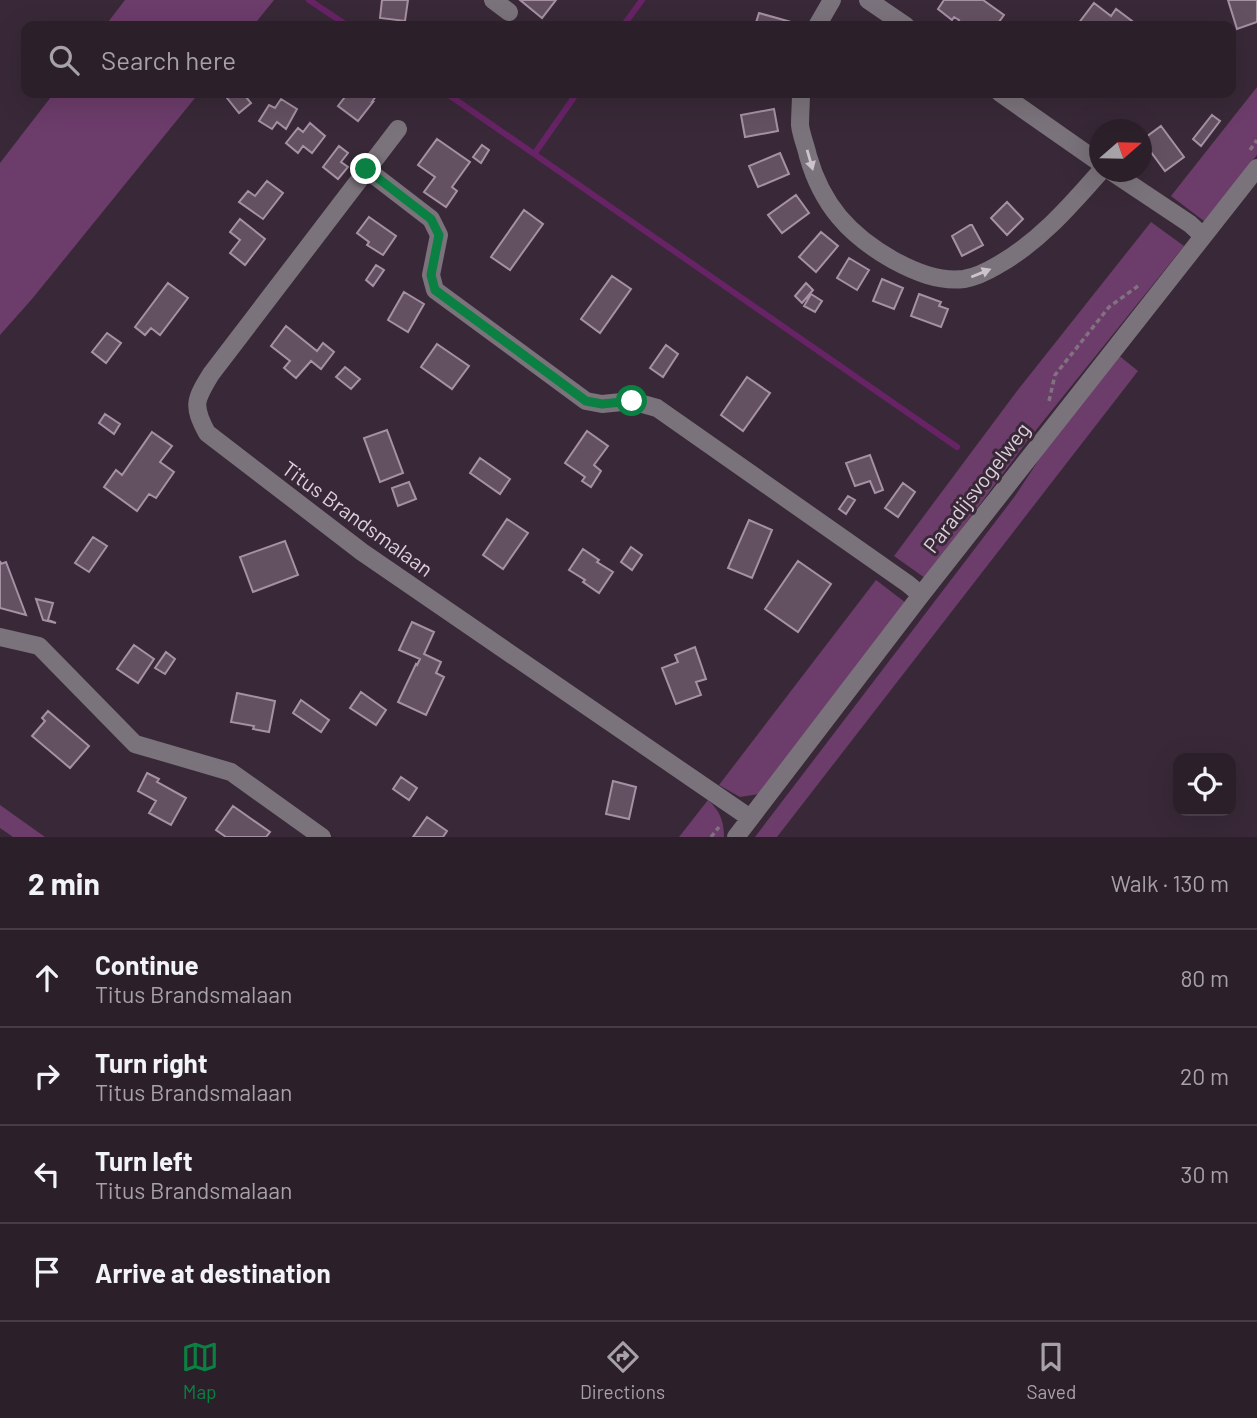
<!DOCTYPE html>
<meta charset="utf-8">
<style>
body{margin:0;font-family:Barlow,sans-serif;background:#332732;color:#f1f3f6}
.controls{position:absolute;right:21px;bottom:21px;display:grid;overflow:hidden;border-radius:14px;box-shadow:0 7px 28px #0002}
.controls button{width:63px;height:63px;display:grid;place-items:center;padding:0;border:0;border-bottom:2px solid #473d47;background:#2b1f2a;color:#f1f3f6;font:35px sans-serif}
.compass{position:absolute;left:1089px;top:119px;width:63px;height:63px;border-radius:50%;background:#2b1f2a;box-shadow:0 7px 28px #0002;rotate:70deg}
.stop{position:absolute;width:21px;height:21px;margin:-16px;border:5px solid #0b8043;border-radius:50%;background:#fff}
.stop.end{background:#0b8043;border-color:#fff;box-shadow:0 2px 7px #0008}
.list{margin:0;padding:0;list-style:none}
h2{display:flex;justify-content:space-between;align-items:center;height:91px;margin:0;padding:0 28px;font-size:30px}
h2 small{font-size:23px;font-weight:400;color:#a6a2a8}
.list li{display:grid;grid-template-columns:46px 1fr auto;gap:21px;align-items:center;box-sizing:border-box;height:98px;padding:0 28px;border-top:2px solid #473d47}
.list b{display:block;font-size:26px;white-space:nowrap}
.list p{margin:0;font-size:23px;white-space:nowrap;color:#a6a2a8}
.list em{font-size:23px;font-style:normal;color:#a6a2a8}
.icon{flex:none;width:38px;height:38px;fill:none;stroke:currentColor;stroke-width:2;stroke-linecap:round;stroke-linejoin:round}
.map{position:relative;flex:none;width:1257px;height:837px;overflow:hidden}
.search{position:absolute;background:#2b1f2a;box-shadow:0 7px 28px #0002;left:21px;right:21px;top:21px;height:77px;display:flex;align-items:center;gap:18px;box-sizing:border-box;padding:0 24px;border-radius:14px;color:#a6a2a8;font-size:26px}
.sheet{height:483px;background:#2b1f2a}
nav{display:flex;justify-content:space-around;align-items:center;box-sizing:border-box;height:98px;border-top:2px solid #473d47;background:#2b1f2a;font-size:19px;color:#a6a2a8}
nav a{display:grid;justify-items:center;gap:4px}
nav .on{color:#0b8043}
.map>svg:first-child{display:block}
.grass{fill:#6c3c6a}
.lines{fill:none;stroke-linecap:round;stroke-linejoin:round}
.stream{stroke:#672365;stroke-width:6}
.building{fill:#635061;stroke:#a691a4;stroke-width:2}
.path{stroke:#80737f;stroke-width:3.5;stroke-dasharray:5 3.5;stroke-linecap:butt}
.minor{stroke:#7b737b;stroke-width:18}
.oneway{fill:#cdc3cc}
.route{stroke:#0b8043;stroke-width:9}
.labels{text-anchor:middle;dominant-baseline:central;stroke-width:6;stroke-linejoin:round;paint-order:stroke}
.street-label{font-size:21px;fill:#dbd1da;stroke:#392938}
</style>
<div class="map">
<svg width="1257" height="837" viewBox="0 0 1257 837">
<rect width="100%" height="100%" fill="#392938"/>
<path class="grass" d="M 125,0 L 274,0 L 253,26 L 105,26 Z
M 1257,87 L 1257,155 L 1204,221 L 1171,196 Z
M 54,93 L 199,93 L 32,299 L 0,335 L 0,163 Z
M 1151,222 L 1184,246 L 1028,440 L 925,578 L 894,556 L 1017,391 Z
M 1117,354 L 1138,371 L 777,837 L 755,837 L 1015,496 L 1059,429 Z
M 876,580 L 906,603 L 759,794 L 740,797 L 719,785 Z
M 708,800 C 720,811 724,821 724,837 L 679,837 Z
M 0,805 L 45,837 L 13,837 L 0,828 Z"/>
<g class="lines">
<path class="stream" d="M 309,0 L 348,26
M 623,26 L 642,0
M 446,93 L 957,447
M 535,153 L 577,93"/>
</g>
<path class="building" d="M 382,0 L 408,0 L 405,21 L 380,18 Z
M 520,0 L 556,0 L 542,18 Z
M 944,0 L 983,0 L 1004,15 L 996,26 L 955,26 L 959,20 L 954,17 L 952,20 L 938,9 Z
M 1228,0 L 1257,0 L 1257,22 L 1237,29 Z
M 1094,3 L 1111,16 L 1116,9 L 1132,21 L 1128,26 L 1123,26 L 1120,24 L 1118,26 L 1081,26 L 1078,24 Z
M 759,13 L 791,22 L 790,26 L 755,26 Z
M 231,93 L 250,93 L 246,97 L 251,103 L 239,113 L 227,98 L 232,94 Z
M 348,93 L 378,93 L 372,102 L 373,102 L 358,121 L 338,106 Z
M 281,99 L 297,109 L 286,129 L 277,122 L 272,129 L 259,121 L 269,105 L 275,108 Z
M 774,109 L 778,131 L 745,137 L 741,115 Z
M 1212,115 L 1220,121 L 1201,146 L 1193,139 Z
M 310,123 L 325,136 L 312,153 L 303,146 L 298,153 L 286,143 L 298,128 L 303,132 Z
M 1161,126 L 1184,157 L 1165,171 L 1142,140 Z
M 437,139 L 470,162 L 452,187 L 457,191 L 446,207 L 424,192 L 435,177 L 418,165 Z
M 482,145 L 489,150 L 481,163 L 473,157 Z
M 339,146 L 348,153 L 341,162 L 348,167 L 338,179 L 323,167 Z
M 780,153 L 789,174 L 758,187 L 749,166 Z
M 267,181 L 283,193 L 263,219 L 239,202 L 248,191 L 255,196 Z
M 796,195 L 809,213 L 782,233 L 768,215 Z
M 1007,202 L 1023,219 L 1007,235 L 991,218 Z
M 524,210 L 543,224 L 510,270 L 491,257 Z
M 369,217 L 396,236 L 383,255 L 367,245 L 369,242 L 357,233 Z
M 240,219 L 265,239 L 245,265 L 230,253 L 240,240 L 230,232 Z
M 970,225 L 972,225 L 983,245 L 962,256 L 952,236 Z
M 821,232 L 838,246 L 816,272 L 799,257 Z
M 849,258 L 869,270 L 857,290 L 837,278 Z
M 376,265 L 384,270 L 373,286 L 366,280 Z
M 612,276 L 631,289 L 600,333 L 581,319 Z
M 882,279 L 903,288 L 894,309 L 873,301 Z
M 168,283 L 188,298 L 160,335 L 151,328 L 145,335 L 135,327 Z
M 806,283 L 813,290 L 802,303 L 795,296 Z
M 404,292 L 424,304 L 408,332 L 388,320 Z
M 811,294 L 822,301 L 815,312 L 804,306 Z
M 919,294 L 941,302 L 939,306 L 948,309 L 941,327 L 911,316 Z
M 286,326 L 317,351 L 323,343 L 334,352 L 321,369 L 311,361 L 296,378 L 284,368 L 290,361 L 271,346 Z
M 107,333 L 121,343 L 106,363 L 92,352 Z
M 437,344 L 469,366 L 452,389 L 421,367 Z
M 666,345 L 678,354 L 663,377 L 650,368 Z
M 345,367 L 360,379 L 351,389 L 336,377 Z
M 747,377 L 770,393 L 743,431 L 721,415 Z
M 105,414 L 120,424 L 114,434 L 99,423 Z
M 387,430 L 403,473 L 380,482 L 364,438 Z
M 587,431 L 608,446 L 594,465 L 601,471 L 591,487 L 582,481 L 585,477 L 565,463 Z
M 152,432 L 172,446 L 160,462 L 174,472 L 156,498 L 149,494 L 137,511 L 104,487 L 116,470 L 122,475 Z
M 870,455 L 883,490 L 875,493 L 870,481 L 855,486 L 846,463 Z
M 480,458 L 510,479 L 500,494 L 470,473 Z
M 409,482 L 416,499 L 398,506 L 392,488 Z
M 903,483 L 915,492 L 898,517 L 885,508 Z
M 848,496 L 855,500 L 846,514 L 839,509 Z
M 507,519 L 528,533 L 503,569 L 483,555 Z
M 749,520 L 772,530 L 752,578 L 728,568 Z
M 93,537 L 107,546 L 89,572 L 75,563 Z
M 285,541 L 298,575 L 253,592 L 240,557 Z
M 631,547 L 642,555 L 632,570 L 621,562 Z
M 583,549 L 599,560 L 597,562 L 613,572 L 599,593 L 583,582 L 585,580 L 569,570 Z
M 0,561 L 1,564 L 6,562 L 26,615 L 0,608 Z
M 798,561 L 831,584 L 798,632 L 765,609 Z
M 36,599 L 53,603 L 48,620 L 56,623 L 43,620 Z
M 412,622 L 434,632 L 424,654 L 441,662 L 436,673 L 444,677 L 426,715 L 398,702 L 416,664 L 417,665 L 420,659 L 399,650 Z
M 134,645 L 154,659 L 138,683 L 117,669 Z
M 695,647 L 706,679 L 696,682 L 701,695 L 676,704 L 662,668 L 678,662 L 675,655 Z
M 166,652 L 175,659 L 165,674 L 155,668 Z
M 361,692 L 386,710 L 376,725 L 350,708 Z
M 237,693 L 275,701 L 269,732 L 253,729 L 254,726 L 231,722 Z
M 301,700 L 329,720 L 321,732 L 293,713 Z
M 48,711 L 89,746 L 70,768 L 32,736 L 45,721 L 42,718 Z
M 147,773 L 159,779 L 157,782 L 186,798 L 171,825 L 149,813 L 156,801 L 138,791 Z
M 401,777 L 417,788 L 409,800 L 393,789 Z
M 613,781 L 636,787 L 629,819 L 606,814 Z
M 233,806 L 270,832 L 266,837 L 226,837 L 216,830 Z
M 427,817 L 447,831 L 443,837 L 413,837 Z"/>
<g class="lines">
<path class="path" d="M 1250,150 L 1257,140
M 1049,401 L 1055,375 L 1109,307 L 1138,286
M 711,837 L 719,827"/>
<path class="minor" d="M 493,0 L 509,12
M 868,0 L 906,26
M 817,26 L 832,0
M 801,93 C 801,103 800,114 800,125 C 801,135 806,146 808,156 C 822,205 849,235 893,260 C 915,272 939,282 964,279 C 976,277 988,271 998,265 C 1039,242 1070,206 1100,172
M 1000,93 L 1100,163
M 398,129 L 211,374 C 195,400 192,405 207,433 L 362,552 L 750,818
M 366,169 L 431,219 L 439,235 L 431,275 L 435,290 L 586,401 L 602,404 L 632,401 L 657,408 L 908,584 L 921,595
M 1112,172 L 1190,224 L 1203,236
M 0,637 L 39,646 L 135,744 L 231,772 L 322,837
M 736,837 L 921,595 L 1257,168"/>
</g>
<defs><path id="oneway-solid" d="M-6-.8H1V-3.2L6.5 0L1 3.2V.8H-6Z" transform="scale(1.75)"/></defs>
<g class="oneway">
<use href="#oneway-solid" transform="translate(810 160) rotate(74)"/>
<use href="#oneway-solid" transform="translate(981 273) rotate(-22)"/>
</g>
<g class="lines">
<path class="route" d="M 366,169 L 431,219 L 439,235 L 431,275 L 435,290 L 586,401 L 602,404 L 632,401"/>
</g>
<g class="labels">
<g class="street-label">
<text transform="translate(976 487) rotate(-52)">Paradijsvogelweg</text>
<text transform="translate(358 518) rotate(36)">Titus Brandsmalaan</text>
</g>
</g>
</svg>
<div class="controls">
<button><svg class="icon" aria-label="locate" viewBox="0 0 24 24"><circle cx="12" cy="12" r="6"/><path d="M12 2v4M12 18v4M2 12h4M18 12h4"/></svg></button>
</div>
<svg class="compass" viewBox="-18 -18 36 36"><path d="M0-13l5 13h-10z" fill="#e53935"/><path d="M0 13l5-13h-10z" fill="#a6a2a8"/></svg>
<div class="stop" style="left:632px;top:401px"></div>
<div class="stop end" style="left:366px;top:169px"></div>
<div class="search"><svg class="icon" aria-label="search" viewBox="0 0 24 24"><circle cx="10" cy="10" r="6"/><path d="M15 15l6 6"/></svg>Search here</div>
</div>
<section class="sheet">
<h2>2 min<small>Walk · 130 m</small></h2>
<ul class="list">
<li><svg class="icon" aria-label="ahead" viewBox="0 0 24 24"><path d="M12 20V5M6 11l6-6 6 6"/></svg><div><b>Continue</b><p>Titus Brandsmalaan</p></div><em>80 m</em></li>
<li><svg class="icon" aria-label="right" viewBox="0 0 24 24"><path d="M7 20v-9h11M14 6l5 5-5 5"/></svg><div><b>Turn right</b><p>Titus Brandsmalaan</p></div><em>20 m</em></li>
<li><svg class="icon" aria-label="left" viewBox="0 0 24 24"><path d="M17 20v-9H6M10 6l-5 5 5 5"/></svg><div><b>Turn left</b><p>Titus Brandsmalaan</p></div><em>30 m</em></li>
<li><svg class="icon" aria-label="arrive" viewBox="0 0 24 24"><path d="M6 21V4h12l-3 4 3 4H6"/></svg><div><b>Arrive at destination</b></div></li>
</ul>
</section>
<nav>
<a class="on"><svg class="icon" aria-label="map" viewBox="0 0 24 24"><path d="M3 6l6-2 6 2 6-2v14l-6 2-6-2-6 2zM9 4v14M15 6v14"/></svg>Map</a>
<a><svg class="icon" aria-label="directions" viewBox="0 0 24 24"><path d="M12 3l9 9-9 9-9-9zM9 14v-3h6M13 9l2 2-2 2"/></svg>Directions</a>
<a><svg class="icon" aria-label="saved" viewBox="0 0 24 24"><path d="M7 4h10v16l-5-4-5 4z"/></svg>Saved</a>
</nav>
